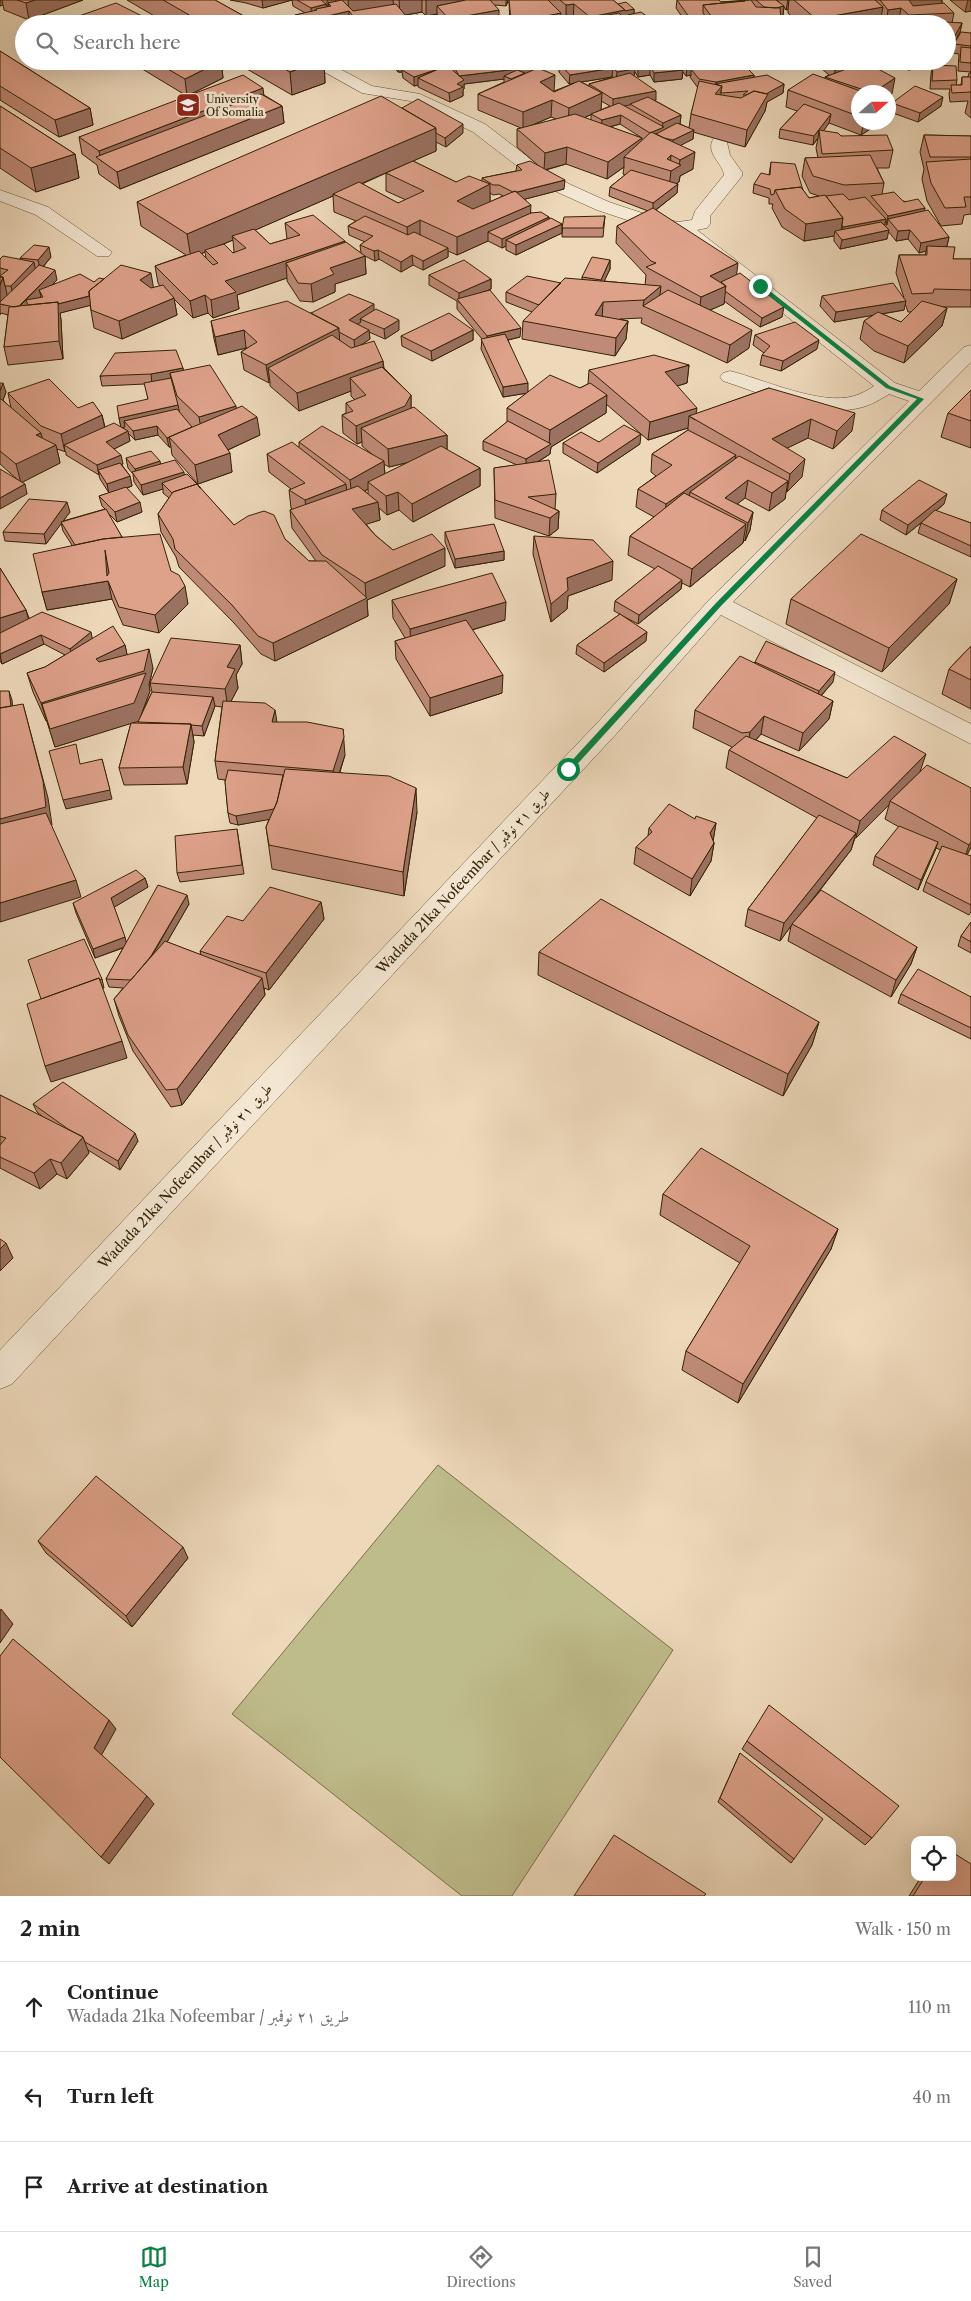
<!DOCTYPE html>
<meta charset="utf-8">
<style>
body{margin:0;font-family:"Libre Caslon Text",Amiri,serif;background:#f2f2f2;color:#222}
.controls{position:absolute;right:15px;bottom:15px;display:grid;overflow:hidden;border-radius:10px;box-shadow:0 5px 20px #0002}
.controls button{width:45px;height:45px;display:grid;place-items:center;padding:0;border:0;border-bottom:1px solid #e0e0e0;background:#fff;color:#222;font:25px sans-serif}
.compass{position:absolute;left:851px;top:85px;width:45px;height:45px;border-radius:50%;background:#fff;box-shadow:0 5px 20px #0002;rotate:69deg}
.stop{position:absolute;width:15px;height:15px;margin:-11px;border:4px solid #0b8043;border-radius:50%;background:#fff}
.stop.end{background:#0b8043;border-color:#fff;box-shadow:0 1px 5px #0008}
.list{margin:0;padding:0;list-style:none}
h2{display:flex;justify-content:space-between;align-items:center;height:65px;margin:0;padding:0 20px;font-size:21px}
h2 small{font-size:16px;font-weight:400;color:#767676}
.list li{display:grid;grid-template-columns:32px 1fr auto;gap:15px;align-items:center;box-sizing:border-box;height:90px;padding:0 20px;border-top:1px solid #e0e0e0}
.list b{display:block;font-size:19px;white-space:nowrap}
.list p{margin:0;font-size:16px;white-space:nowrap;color:#767676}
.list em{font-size:16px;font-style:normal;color:#767676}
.icon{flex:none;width:28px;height:28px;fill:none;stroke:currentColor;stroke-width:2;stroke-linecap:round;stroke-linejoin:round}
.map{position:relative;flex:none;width:971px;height:1896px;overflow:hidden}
.search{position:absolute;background:#fff;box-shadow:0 5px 20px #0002;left:15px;right:15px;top:15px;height:55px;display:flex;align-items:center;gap:12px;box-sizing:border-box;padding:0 18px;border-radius:28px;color:#767676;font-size:19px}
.sheet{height:335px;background:#fff}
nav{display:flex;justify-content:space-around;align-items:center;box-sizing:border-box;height:70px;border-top:1px solid #e0e0e0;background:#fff;font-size:14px;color:#767676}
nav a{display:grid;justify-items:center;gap:2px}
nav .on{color:#0b8043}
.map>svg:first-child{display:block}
.green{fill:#bfbc8b;stroke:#7a6f48}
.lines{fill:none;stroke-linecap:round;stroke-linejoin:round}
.minor-casing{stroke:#635032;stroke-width:1}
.minor{fill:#f3e6d2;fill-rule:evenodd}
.wall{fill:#bf8a77;stroke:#352204;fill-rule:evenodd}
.shaded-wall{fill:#9b7161;stroke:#352204}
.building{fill:#dea18a;stroke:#352204;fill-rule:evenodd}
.route{fill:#0b8043}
.labels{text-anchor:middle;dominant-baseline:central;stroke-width:5;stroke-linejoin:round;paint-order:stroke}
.far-poi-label{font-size:11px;fill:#352204;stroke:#f3e6d2;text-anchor:start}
.street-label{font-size:14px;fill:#352204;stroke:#f3e6d2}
</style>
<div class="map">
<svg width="971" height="1896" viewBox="0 0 971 1896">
<rect width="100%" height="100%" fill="#edd8ba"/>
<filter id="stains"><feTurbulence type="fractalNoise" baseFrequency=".004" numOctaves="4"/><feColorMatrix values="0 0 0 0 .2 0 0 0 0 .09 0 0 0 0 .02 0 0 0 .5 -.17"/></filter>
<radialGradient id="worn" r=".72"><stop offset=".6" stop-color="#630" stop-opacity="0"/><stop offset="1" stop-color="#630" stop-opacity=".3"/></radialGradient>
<path class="green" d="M 438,1465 L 673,1650 L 512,1896 L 462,1896 L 232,1714 Z"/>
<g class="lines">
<defs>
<path id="minor" d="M 305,61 L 325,61 L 372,86 L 420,94 L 485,124 L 537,164 L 569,184 L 609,202 L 648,215 L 678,222 L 692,220 L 695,211 L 724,175 C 723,163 704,153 714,138 L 726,138 L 730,155 L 742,172 L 742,176 L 710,216 L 710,224 L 707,228 L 697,230 L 895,383 L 919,391 L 964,347 L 971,345 L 971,362 L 733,602 L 971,724 L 971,744 L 721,615 L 618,732 L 12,1384 L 0,1389 L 0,1350 L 600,720 L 710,599 L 909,401 L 889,394 C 878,401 867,407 854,409 C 811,416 763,394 723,381 L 720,377 L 723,373 L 730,371 C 763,379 820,406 854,396 C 861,394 868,390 874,386 L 764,298 L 697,249 L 675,228 L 639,224 L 597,210 L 557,192 L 525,172 L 473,132 L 410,101 L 362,93 Z
M 0,190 L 48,207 L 112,252 L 109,256 L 97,256 L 36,215 L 0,201 Z"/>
</defs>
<use href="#minor" class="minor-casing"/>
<use href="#minor" class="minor"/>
</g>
<path class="wall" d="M 0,0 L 83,0 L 29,20 L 4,10 L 3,5 L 0,6 Z
M 127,0 L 215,0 L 258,24 L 168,24 Z
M 230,0 L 463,0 L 463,1 L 463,0 L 613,0 L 618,4 L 634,9 L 634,14 L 648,17 L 659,24 L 510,24 L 509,2 L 508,2 L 506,6 L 495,5 L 499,18 L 508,24 L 486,24 L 486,21 L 470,24 L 445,24 L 437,14 L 426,16 L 422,12 L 406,15 L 406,17 L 425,24 L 352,24 L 349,20 L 340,22 L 348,24 L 297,24 L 295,15 L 305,13 L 293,6 L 292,0 L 263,8 L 246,3 Z
M 677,0 L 721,2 L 747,0 L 776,0 L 780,4 L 777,0 L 942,0 L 942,3 L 954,13 L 952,23 L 962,23 L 960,32 L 951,48 L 947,47 L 947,24 L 800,24 L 788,13 L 788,9 L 786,10 L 784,7 L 783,15 L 780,16 L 780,24 L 687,24 L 676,8 Z
M 950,0 L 971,0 L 971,11 L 965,12 Z
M 79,16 L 158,24 L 80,24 Z
M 971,33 L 971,72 L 958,71 L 959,54 L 952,53 L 954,44 Z
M 0,51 L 90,108 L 93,125 L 59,137 L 0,100 Z
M 129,61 L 221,61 L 223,78 L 187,96 Z
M 233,61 L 324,61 L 325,83 L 292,95 Z
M 392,61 L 531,61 L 534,69 L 554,91 L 572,84 L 569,84 L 559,72 L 559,66 L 557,64 L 553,64 L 551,61 L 717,61 L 718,64 L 737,68 L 754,75 L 754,78 L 784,84 L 783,93 L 767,102 L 765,111 L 745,147 L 693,132 L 693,139 L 680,145 L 693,169 L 680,176 L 679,182 L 677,184 L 677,193 L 656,210 L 737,275 L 782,317 L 760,327 L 724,301 L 724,304 L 710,310 L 749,348 L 727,363 L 641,323 L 642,318 L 620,319 L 628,321 L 626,339 L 615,356 L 522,339 L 523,321 L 532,312 L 506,302 L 506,292 L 582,280 L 582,277 L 610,260 L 610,269 L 604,281 L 645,285 L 646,275 L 616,243 L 617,226 L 648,211 L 609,196 L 610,187 L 625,175 L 623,174 L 624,167 L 607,179 L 566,164 L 546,170 L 564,189 L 525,199 L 531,213 L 549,217 L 549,219 L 562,224 L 562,233 L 516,255 L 506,250 L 506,246 L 502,248 L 488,241 L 457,255 L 448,251 L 448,257 L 423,270 L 413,265 L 401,272 L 379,259 L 375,261 L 365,256 L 366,274 L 335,284 L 335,292 L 313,302 L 300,301 L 287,281 L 287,278 L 237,295 L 239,309 L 213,318 L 208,313 L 193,318 L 174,299 L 177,315 L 122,339 L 94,328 L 90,305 L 60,313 L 61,320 L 63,359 L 8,365 L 4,347 L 8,315 L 1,313 L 0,315 L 0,259 L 21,260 L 20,258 L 51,257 L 43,267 L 57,280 L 53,284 L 94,282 L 153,288 L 160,286 L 158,283 L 155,266 L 186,255 L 141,226 L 137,202 L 402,108 L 463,133 L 446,147 L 436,142 L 436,151 L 413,161 L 456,182 L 482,181 L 482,178 L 516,171 L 517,165 L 540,167 L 517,147 L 517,129 L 521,128 L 478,110 L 478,94 L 504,82 L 504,79 L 464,84 L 464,89 L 463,90 L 463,96 L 450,102 L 418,87 L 418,85 L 414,86 L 403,78 L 402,72 L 398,72 L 393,66 ZM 635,72 L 638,77 L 650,75 L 654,82 L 682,79 L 683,72 L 686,76 L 691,75 L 690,77 L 698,88 L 691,114 L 689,128 L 680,124 L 681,115 L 654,100 L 656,100 L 634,76 ZM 612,77 L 613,77 L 589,84 L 589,86 L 581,82 ZM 601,101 L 610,106 L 591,114 L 591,120 L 584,118 L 601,110 ZM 551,117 L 556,119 L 531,126 ZM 620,124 L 642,138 L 610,127 ZM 408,163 L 386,173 L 386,191 L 406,200 L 398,203 L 362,184 ZM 490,193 L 493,195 L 499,194 L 503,196 L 490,202 ZM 333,196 L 334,212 L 356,221 L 348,226 L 349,235 L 365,242 L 360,245 L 361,253 L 345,243 L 285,223 L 287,239 L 270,244 L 255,230 ZM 233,240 L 234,252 L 233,253 L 219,246 ZM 205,252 L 206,258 L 201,254 Z
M 813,61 L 850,61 L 892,94 L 888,92 L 858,92 L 858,122 L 881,122 L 861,135 L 829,123 L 823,131 L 893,150 L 889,168 L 877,168 L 884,183 L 882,194 L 925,208 L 924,211 L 949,237 L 947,246 L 945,247 L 953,259 L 971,259 L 971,307 L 943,307 L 947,308 L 942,326 L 904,363 L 874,351 L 860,339 L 864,321 L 873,315 L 834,322 L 820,306 L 822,296 L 904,298 L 896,273 L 899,255 L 925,255 L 926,251 L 919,253 L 908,239 L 896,241 L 888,231 L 887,239 L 840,249 L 834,241 L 834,236 L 804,241 L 782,227 L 772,208 L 773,204 L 769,204 L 769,198 L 753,193 L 754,184 L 769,175 L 771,162 L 803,190 L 809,198 L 819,196 L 810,193 L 802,176 L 805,158 L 818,158 L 816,148 L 818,138 L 813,145 L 779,138 L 780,129 L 797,111 L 786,107 L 788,90 L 825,79 L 825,77 L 829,75 ZM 905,303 L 908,312 L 911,312 L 901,322 L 882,314 L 904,310 Z
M 876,61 L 930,61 L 929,67 L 908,70 L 904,64 L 893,66 L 890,62 L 878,63 Z
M 933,65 L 957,80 L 956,85 L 961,85 L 962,77 L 968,77 L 969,73 L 971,73 L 971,118 L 965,113 L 968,101 L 950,102 L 949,94 L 950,89 L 930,89 L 931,74 Z
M 264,95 L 282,106 L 284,123 L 120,189 L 99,174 L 97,165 L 82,154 L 79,137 Z
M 892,103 L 941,106 L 918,122 L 890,112 Z
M 0,106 L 75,154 L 79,178 L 36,192 L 0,168 Z
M 924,135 L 971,136 L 971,214 L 964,215 L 962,224 L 941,226 L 927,201 L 922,179 L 924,169 L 920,152 Z
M 605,216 L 603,237 L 562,237 L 562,228 Z
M 429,275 L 491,279 L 491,289 L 487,291 L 520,337 L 508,340 L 528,392 L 580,388 L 588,384 L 589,370 L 689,365 L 687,383 L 677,386 L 696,414 L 769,388 L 852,431 L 833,449 L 808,438 L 787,448 L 802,477 L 787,492 L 786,491 L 785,499 L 769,511 L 745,498 L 737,504 L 753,512 L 750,530 L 745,541 L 744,540 L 743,543 L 690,587 L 682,583 L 681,589 L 638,624 L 621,615 L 646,641 L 604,672 L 576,654 L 577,645 L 620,614 L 614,611 L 615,601 L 655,569 L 628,555 L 630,536 L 654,517 L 636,507 L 638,489 L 656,476 L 651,472 L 652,454 L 688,430 L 688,428 L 648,440 L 606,404 L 606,413 L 551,447 L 550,454 L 538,462 L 556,494 L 555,509 L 559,511 L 558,529 L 549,536 L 495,518 L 494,468 L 517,465 L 483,450 L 483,441 L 507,422 L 507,408 L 527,393 L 503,397 L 481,349 L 482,339 L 457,309 L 457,301 L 429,285 Z
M 374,310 L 399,330 L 385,339 L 369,332 L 370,339 L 361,345 L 383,361 L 384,368 L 411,395 L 411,408 L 447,435 L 447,450 L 480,468 L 480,486 L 413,522 L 399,510 L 387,515 L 379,508 L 380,520 L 366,524 L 375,535 L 393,550 L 445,566 L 367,600 L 368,616 L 275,661 L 261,654 L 234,623 L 179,567 L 176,557 L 161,532 L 158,514 L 169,498 L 163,493 L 163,489 L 143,495 L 134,482 L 133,474 L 128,468 L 126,458 L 160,464 L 184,475 L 201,489 L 234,525 L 285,539 L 309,561 L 316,561 L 292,528 L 290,510 L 292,509 L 291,508 L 289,490 L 291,489 L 269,472 L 267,454 L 299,447 L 299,442 L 373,455 L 362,446 L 362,442 L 357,444 L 343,433 L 342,415 L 346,413 L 346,403 L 355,400 L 351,396 L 351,391 L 299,411 L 270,386 L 270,382 L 269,383 L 244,370 L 241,352 L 247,348 L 246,348 L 218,355 L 214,339 L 211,321 L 311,313 ZM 409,462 L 385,474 L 384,464 L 389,467 ZM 368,489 L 368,494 L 365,491 Z
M 473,330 L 473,340 L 432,361 L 402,346 L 401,336 Z
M 755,335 L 817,349 L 781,371 L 760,365 L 762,355 L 764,353 L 753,345 Z
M 183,368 L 183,370 L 236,408 L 260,435 L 228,450 L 232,472 L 198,484 L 172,455 L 171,447 L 169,447 L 158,435 L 135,440 L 128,433 L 130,441 L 114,449 L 123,464 L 122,465 L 130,476 L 132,486 L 127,488 L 142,512 L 117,522 L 107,512 L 122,537 L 171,571 L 188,604 L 159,633 L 123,625 L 112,599 L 47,610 L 42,592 L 72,545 L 63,531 L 61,523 L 46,544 L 5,541 L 3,532 L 70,512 L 63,521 L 105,509 L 102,506 L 99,496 L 109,493 L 100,479 L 99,475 L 66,455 L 66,452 L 57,449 L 60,463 L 22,482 L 27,494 L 18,480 L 0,464 L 0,383 L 6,392 L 3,400 L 11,408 L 8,393 L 78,408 L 102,415 L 105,427 L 121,427 L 119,418 L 148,399 L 145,384 L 102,386 L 100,376 Z
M 971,390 L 971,448 L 941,437 L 948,413 Z
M 599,442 L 640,444 L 597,473 L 563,453 L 563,443 Z
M 944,504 L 936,511 L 971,523 L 971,557 L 918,533 L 921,523 L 927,518 L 906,535 L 880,520 L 882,510 Z
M 445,532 L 504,551 L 504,560 L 455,568 L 445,542 Z
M 534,536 L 612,580 L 568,596 L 567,609 L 551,622 L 533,554 Z
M 0,568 L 26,610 L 29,618 L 92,639 L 125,645 L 127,655 L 153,668 L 149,685 L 150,691 L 141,714 L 152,692 L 150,683 L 240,645 L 242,664 L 236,675 L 238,688 L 231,701 L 345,755 L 340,772 L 417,812 L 404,896 L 272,869 L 266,827 L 269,819 L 238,825 L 230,823 L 228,813 L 225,780 L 218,779 L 215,761 L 222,707 L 215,706 L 204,736 L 193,735 L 194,742 L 187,784 L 124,785 L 119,768 L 131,723 L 55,747 L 47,721 L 46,721 L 33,692 L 27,673 L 45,667 L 65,655 L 44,644 L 2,664 L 0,661 Z
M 957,579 L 949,604 L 882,672 L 786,624 L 791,599 Z
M 392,600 L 505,620 L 472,630 L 502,693 L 430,716 L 396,659 L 395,641 L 405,638 L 393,618 Z
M 971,646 L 971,709 L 942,694 L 949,669 Z
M 755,662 L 833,682 L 821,696 L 833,701 L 829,719 L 799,751 L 761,734 L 756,740 L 847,778 L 921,771 L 971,847 L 967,855 L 971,856 L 971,912 L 969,915 L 923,891 L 926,882 L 941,850 L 936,848 L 918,890 L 873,865 L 875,856 L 899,827 L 885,819 L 889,805 L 856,838 L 855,838 L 851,850 L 811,902 L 917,947 L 911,964 L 891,997 L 788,941 L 791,926 L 780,941 L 745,926 L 748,909 L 817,818 L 726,768 L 729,750 L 732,747 L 693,728 L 695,710 L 754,663 Z
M 695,819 L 716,823 L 713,841 L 714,843 L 711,861 L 690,896 L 634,864 L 636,847 L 648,836 L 649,828 Z
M 237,829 L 244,874 L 180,882 L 177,873 Z
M 145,878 L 148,887 L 114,907 L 126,942 L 189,904 L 167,942 L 201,955 L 200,951 L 243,921 L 321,902 L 324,919 L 269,990 L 264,988 L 265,995 L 182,1105 L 171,1107 L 133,1051 L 119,1016 L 114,999 L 123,988 L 109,987 L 106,979 L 123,948 L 95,958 L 76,913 L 73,903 Z
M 971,922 L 971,953 L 958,946 L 961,936 Z
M 539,952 L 819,1022 L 812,1045 L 783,1096 L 538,975 Z
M 901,994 L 971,997 L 971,1039 L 898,1003 Z
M 0,1095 L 43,1117 L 37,1112 L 33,1104 L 138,1141 L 120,1170 L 88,1150 L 89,1153 L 67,1179 L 57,1174 L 40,1189 L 0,1168 Z
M 663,1194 L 838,1229 L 831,1249 L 738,1403 L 682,1370 L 686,1351 L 740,1263 L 660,1215 Z
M 38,1541 L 188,1558 L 132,1627 L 46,1553 Z
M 747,1741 L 872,1838 L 865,1845 L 742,1749 Z
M 740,1753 L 794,1859 L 791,1863 L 718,1802 Z
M 921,1877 L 952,1877 L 971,1896 L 909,1896 Z"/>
<path class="shaded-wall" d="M 0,0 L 2,0 L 3,5 L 0,6 Z
M 35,0 L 83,0 L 29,20 L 26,3 Z
M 262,0 L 292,0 L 263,8 Z
M 327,0 L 336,0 L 336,3 L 328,3 L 329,6 L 327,6 Z
M 348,0 L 393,0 L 394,9 L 349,12 Z
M 399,0 L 422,0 L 422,12 L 400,16 Z
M 426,0 L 463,0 L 463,1 L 437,6 L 437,14 L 426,16 Z
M 506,0 L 508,0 L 506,6 Z
M 788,0 L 789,0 L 788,9 L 786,10 Z
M 907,0 L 942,0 L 941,9 L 907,13 Z
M 968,0 L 971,0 L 971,11 L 965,12 Z
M 326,4 L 327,12 L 317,10 L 316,9 L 316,16 L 312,17 L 311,8 Z
M 574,4 L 573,20 L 566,21 L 566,5 Z
M 784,6 L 783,15 L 766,19 L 768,10 Z
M 883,7 L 880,23 L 855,22 L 855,24 L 815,24 L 816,19 Z
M 901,8 L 898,24 L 886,24 L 888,10 Z
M 634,9 L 634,18 L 628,15 L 628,19 L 625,19 L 591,18 L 591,24 L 590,24 L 590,17 L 625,10 Z
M 499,10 L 499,18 L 486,19 L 486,21 L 470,24 L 449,24 L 449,19 Z
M 349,11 L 349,20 L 333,24 L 302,24 L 302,22 Z
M 561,13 L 560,22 L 531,24 L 531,19 Z
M 406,16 L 407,24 L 398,18 L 398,24 L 360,24 Z
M 781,20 L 780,24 L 770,24 Z
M 962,23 L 960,32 L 951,48 L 953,39 Z
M 221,61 L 223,78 L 187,96 L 185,79 Z
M 319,61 L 324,61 L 325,83 L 292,95 L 290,72 Z
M 398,61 L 449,61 L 449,63 L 405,71 L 402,70 L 402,72 L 398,72 Z
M 453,61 L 527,61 L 453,65 Z
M 554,61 L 558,61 L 557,64 L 553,64 Z
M 633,61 L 632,70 L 635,69 L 634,78 L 616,81 L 617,72 L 628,62 Z
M 894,61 L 904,61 L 904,64 L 893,66 Z
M 910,61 L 930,61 L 929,67 L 908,70 Z
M 718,63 L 717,72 L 691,69 L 691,75 L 686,76 L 687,67 Z
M 650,66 L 650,75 L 638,77 L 638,68 Z
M 855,66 L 834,79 L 835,70 Z
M 534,67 L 534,75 L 516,81 L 504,76 L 504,79 L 464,84 L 464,89 L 463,90 L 463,96 L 450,102 L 449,93 L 457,84 L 459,76 Z
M 441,68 L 418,78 L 418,85 L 414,86 L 414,77 Z
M 613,68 L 612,77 L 569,84 L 570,75 Z
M 683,70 L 682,79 L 654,82 L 654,73 Z
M 555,75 L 554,92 L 540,82 Z
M 754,75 L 753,84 L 721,90 L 720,103 L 713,111 L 716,82 Z
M 895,78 L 892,94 L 888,97 L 888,92 L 874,92 Z
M 784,84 L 783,93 L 767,102 L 765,111 L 745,147 L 747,130 L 757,98 Z
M 263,88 L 265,105 L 101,161 L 99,151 Z
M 656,91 L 656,100 L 613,108 L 613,99 Z
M 602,93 L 601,110 L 568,125 L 569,108 Z
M 943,97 L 941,106 L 918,122 L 920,113 Z
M 552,100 L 551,117 L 523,129 L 523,112 Z
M 282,106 L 284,123 L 120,189 L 117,172 Z
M 90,108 L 93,125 L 59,137 L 55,120 Z
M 831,114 L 829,123 L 820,136 L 819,130 L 818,138 L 813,145 L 814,136 Z
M 621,115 L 620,124 L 601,129 L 602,120 Z
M 681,115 L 680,124 L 664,131 L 664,136 L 650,133 L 662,128 L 663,123 Z
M 864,122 L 881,122 L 861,135 Z
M 463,124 L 463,133 L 446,147 L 445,138 Z
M 436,128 L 436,151 L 335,195 L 333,194 L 333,196 L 235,239 L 232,236 L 233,240 L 206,251 L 205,250 L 205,252 L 191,258 L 187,234 Z
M 694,130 L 693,139 L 672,150 L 673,140 Z
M 642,138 L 641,155 L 624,157 L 624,167 L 607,179 L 608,162 Z
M 567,147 L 566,164 L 544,170 L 545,153 Z
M 695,152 L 693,169 L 680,176 L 679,182 L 669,188 L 671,171 L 679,166 L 680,160 Z
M 75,154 L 79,178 L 36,192 L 31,168 Z
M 671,155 L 670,171 L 667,159 Z
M 565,180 L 564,189 L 514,202 L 514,193 Z
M 490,184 L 490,202 L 457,219 L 457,201 Z
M 678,184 L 677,193 L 653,212 L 653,203 Z
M 531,205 L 530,222 L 488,232 L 488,241 L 457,255 L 457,237 Z
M 925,208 L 923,218 L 888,219 L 887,225 L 886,225 L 888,216 Z
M 549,217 L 549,226 L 506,240 L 506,246 L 502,248 L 502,239 Z
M 843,218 L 840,236 L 835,231 L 834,236 L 804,241 L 806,224 Z
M 886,219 L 884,228 L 841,236 L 843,227 Z
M 420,220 L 420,238 L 408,245 L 407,227 Z
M 562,224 L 562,233 L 516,255 L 516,245 Z
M 889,230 L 887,239 L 840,249 L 842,240 Z
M 910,230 L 908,239 L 896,241 L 898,231 Z
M 949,237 L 947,246 L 927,251 L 927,246 L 926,251 L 919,253 L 921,243 Z
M 345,241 L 346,259 L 286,263 L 287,278 L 237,295 L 239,309 L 213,318 L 211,300 L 225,281 Z
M 49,247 L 51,257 L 40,270 L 38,260 Z
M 448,248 L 448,257 L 423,270 L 423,261 Z
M 378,250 L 379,259 L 375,261 L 374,251 Z
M 412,255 L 413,265 L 401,272 L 401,262 Z
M 365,256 L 366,274 L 335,284 L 335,292 L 313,302 L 311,284 L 330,268 Z
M 610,260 L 610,269 L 600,290 L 601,280 Z
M 34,262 L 36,272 L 13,296 L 11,286 Z
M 738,263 L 736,280 L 720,288 L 710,276 Z
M 55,270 L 57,280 L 42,295 L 39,290 L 41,296 L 28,309 L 18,308 Z
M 151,273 L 154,291 L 140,280 Z
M 3,277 L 7,294 L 4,305 L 0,304 L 0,285 Z
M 491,279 L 491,289 L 459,303 L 459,293 Z
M 661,286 L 659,304 L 643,306 L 644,300 Z
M 726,286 L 724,304 L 699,315 L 701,297 Z
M 205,295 L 208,313 L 193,318 L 190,301 Z
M 90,296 L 92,305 L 60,313 L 61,320 L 63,359 L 59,341 L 29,311 Z
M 174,298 L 177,315 L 122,339 L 119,321 Z
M 906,301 L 904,310 L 834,322 L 836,312 Z
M 603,302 L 602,320 L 595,315 Z
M 374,304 L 374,313 L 360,319 L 361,322 L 350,329 L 349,320 Z
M 784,307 L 782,317 L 760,327 L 762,318 Z
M 947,308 L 942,326 L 904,363 L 908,346 Z
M 399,320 L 399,330 L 385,339 L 384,329 Z
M 628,321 L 626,339 L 615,356 L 616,338 Z
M 339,328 L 340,346 L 268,368 L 270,382 L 269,383 L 266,365 Z
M 521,328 L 520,337 L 487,345 L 487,336 Z
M 244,330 L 246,348 L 218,355 L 215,337 Z
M 369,330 L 370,339 L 355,349 L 354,340 Z
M 473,330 L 473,340 L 432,361 L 431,351 Z
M 752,330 L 749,348 L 727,363 L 730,345 Z
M 819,340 L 817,349 L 781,371 L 783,361 Z
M 383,361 L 384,379 L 350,378 L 351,391 L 299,411 L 297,393 Z
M 689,365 L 687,383 L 664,390 L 665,372 Z
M 183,368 L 184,377 L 170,373 L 171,380 L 152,384 L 151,374 Z
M 3,383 L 6,392 L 0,408 L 0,391 Z
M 528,383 L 528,393 L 503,397 L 503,387 Z
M 411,395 L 411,413 L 361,428 L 362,442 L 357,444 L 356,426 Z
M 607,395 L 606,413 L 551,447 L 550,454 L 526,469 L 526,459 L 549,445 L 550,430 Z
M 178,405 L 180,414 L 124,421 L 125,427 L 121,428 L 119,418 Z
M 236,406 L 238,424 L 202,435 L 199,417 Z
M 697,408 L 695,420 L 689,416 L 688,428 L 648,440 L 650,422 Z
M 855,413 L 852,431 L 833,449 L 837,431 Z
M 102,415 L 106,434 L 64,445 L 65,452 L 61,434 Z
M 257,417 L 260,435 L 221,453 L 218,435 Z
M 811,419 L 808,438 L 769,457 L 772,439 Z
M 157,426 L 158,435 L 135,440 L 133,431 Z
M 128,431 L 130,441 L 108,452 L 106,442 Z
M 41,433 L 45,450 L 56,445 L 60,463 L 21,483 L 16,464 L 36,435 Z
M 641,434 L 640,444 L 597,473 L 598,463 Z
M 447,435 L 447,453 L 389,467 L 388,449 Z
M 169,437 L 171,447 L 169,447 L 167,438 Z
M 230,453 L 232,472 L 198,484 L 195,465 Z
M 121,455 L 123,464 L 101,474 L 98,470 L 99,475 L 97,465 Z
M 736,455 L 733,473 L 690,492 L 688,505 L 664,523 L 666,504 Z
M 805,459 L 802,477 L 787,492 L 790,474 Z
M 160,461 L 162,471 L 137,479 L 135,469 Z
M 384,461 L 385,480 L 368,482 L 368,489 L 352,498 L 350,480 Z
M 480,468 L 480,486 L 413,522 L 412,504 Z
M 184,472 L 185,482 L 162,483 L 163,489 L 143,495 L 141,485 Z
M 130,476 L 132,486 L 109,494 L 107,484 Z
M 748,480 L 745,498 L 727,512 L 725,498 Z
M 788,481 L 785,499 L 769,511 L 772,493 Z
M 25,484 L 27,494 L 0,509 L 0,498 Z
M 346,484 L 348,502 L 307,518 L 305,500 Z
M 398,492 L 399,510 L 387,515 L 386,496 Z
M 947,494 L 944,504 L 906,535 L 908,525 Z
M 67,502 L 70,512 L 46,544 L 44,534 Z
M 140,502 L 142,512 L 117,522 L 115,512 Z
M 378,502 L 380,520 L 354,528 L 352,509 Z
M 559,511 L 558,529 L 549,536 L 550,518 Z
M 753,512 L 750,530 L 745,541 L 748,523 Z
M 746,524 L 743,543 L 690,587 L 692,569 Z
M 122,538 L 110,568 L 111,588 L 107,576 L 78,548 Z
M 445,548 L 445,566 L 367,600 L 368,616 L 275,661 L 273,643 L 366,598 L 365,583 Z
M 504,551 L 504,560 L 455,568 L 455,559 Z
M 613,561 L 612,580 L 568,596 L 567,609 L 551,622 L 551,604 L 567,578 Z
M 957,579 L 949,604 L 882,672 L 889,648 Z
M 682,580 L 681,589 L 638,624 L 639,615 Z
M 108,581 L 112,599 L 47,610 L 42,592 Z
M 185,586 L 188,604 L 159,633 L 155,615 Z
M 506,602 L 505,620 L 411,648 L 410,629 Z
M 26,610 L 31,628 L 0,638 L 0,618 Z
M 91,632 L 93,642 L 73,658 L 70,649 Z
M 647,632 L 646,641 L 604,672 L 604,663 Z
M 41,635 L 44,644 L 2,664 L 0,654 Z
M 125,645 L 129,663 L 101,677 L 96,659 Z
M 240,645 L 242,664 L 236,675 L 238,688 L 228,707 L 225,689 L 227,667 Z
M 149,649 L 153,668 L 149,685 L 150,691 L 139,721 L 55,747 L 41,703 Z
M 835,672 L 833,682 L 817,700 L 819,691 Z
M 503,675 L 502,693 L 430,716 L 430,698 Z
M 9,691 L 12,700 L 14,721 L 0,723 Z
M 213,697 L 215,706 L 204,736 L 202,726 Z
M 833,701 L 829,719 L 799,751 L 803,733 Z
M 23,704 L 48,798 L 52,825 L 0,838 L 0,819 Z
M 275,710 L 278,728 L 272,722 Z
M 764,716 L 761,734 L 747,750 L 750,732 Z
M 191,724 L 194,742 L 187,784 L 183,767 Z
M 343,729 L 345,755 L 334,789 L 333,771 Z
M 926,754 L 920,772 L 890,801 L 889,805 L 856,838 L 860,821 Z
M 102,759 L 112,799 L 66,809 L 63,800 Z
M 286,776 L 283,817 L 238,825 L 236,816 Z
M 416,788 L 417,812 L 404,896 L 403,872 Z
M 716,823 L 713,841 L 710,833 Z
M 856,833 L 851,850 L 793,924 L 792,924 L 791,926 L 780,941 L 784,923 Z
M 938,842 L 935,851 L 918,890 L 921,880 Z
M 971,842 L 971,847 L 963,863 L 969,845 Z
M 714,843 L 711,861 L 690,896 L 692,879 Z
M 145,878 L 148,887 L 113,908 L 111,898 Z
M 76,880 L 81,897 L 0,922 L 0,903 Z
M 187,895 L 189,904 L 140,989 L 138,980 Z
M 321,902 L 324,919 L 269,990 L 266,973 Z
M 125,937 L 127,946 L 95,958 L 93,949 Z
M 917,947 L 911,964 L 891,997 L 896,980 Z
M 262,978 L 265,995 L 182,1105 L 177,1089 Z
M 102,979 L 104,988 L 44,1008 Z
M 819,1022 L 812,1045 L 783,1096 L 788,1074 Z
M 122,1041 L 127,1058 L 51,1082 L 45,1066 Z
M 135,1133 L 138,1141 L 120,1170 L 118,1161 Z
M 83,1137 L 89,1153 L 67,1179 L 61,1163 Z
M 50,1159 L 57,1174 L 40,1189 L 34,1173 Z
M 838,1229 L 831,1249 L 738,1403 L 743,1384 Z
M 6,1243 L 13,1258 L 0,1271 L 0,1249 Z
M 183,1547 L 188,1558 L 132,1627 L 126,1616 Z
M 1,1609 L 13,1624 L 0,1643 L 0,1611 Z
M 109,1720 L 116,1729 L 101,1756 L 94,1748 Z
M 147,1796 L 154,1804 L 109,1864 L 101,1857 Z"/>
<path class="building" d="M 17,0 L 35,0 L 26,3 Z
M 163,0 L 215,0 L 258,24 L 205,24 Z
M 297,0 L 321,0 L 326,4 L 311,8 Z
M 342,0 L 353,11 L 396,4 L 406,16 L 359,24 L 349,11 L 302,22 L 295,15 L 317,10 L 316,9 L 331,6 L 328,3 Z
M 466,0 L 490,0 L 499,10 L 449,19 L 437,6 Z
M 509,0 L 548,0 L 561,13 L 531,19 L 511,20 Z
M 560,0 L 613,0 L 625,10 L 590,17 L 574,4 L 566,5 Z
M 677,0 L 719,0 L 721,2 L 745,1 L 703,5 L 703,13 L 711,24 L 694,24 Z
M 751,0 L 756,7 L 780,8 L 781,20 L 770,24 L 717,24 L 703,5 Z
M 756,0 L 776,0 L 784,6 L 776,8 L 764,7 Z
M 794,0 L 875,0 L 883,7 L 816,19 Z
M 880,0 L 909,0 L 913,6 L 944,3 L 954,13 L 909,15 L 901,8 L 888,10 Z
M 626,2 L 634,9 L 625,11 L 625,10 L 618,4 Z
M 116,3 L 158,24 L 91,24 L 79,16 Z
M 641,12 L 648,17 L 634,20 L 628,15 Z
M 619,13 L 627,21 L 651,17 L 659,24 L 597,24 L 591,18 Z
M 418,15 L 425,24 L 402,24 L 398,18 Z
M 568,15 L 571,19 L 580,18 L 586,24 L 525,24 L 523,21 Z
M 900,16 L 909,24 L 856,24 L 855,22 Z
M 504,17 L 508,24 L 489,24 L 486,19 Z
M 328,20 L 348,24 L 324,24 Z
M 945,22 L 962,23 L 953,39 L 947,38 L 947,24 L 944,24 Z
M 961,32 L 971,33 L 971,46 L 954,44 Z
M 961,47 L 971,48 L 971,63 L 960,62 Z
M 0,51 L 90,108 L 55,120 L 0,86 Z
M 154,61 L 221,61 L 185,79 Z
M 271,61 L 319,61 L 290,72 Z
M 427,61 L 444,61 L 450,65 L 448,66 L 464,80 L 457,84 L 463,87 L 449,93 L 418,78 L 441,68 L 414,77 L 402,70 Z
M 482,61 L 531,61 L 534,67 L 459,76 L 453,65 Z
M 572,61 L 633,61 L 628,62 L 635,69 L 617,72 L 613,68 L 570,75 L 559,63 Z
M 634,61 L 678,61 L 683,70 L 654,73 L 650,66 L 638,68 Z
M 683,61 L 717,61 L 718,63 L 687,67 Z
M 825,61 L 850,61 L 855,66 L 835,70 Z
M 732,62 L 737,68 L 746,67 L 754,75 L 716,82 L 699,79 L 691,69 Z
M 865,62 L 895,78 L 874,92 L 870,92 L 825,77 Z
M 933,65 L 956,66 L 957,80 L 932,81 Z
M 538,68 L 555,75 L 540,82 L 554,92 L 579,81 L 602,93 L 569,108 L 552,100 L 523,112 L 478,94 Z
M 517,70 L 525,73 L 511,79 L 504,76 Z
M 630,73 L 656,91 L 613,99 L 589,84 Z
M 813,74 L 863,92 L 858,92 L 858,116 L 788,90 Z
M 243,75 L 263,88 L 99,151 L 79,137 Z
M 767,75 L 784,84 L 766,94 L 754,91 L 746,95 L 743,95 L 748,91 L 722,93 L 721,92 L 722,86 L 715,84 Z
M 962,77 L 971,77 L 971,92 L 952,93 L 951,85 L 962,85 Z
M 699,81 L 722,86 L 715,94 L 741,98 L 754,91 L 768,94 L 747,130 L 691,114 Z
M 915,86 L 943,97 L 920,113 L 892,103 Z
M 261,94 L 282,106 L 117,172 L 96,157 Z
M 381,96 L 436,128 L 187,234 L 137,202 Z
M 648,97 L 681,115 L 663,123 L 630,104 Z
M 418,99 L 463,124 L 445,138 L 436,133 L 436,128 L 402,108 Z
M 619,103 L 664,127 L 650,133 L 621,115 L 602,120 L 591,114 Z
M 804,104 L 831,114 L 814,136 L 780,129 Z
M 0,106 L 75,154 L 31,168 L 0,148 Z
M 575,114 L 642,138 L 608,162 L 567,147 L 545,153 L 517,129 Z
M 677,123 L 694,130 L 673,140 L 664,138 L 656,134 Z
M 819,130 L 838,133 L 841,136 L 887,135 L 893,150 L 822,154 Z
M 651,132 L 695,152 L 680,160 L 671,155 L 667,159 L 681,165 L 671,171 L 624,157 Z
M 924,135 L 971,136 L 971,157 L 930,157 Z
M 870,155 L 884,183 L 844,185 L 813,176 L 805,158 Z
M 971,159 L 971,197 L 964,197 L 966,207 L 945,208 L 931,183 L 926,162 Z
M 413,161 L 456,182 L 469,176 L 490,184 L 457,201 L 473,209 L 515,191 L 531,205 L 457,237 L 420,220 L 407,227 L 333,194 L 359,182 L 398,203 L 424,191 L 386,173 Z
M 530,161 L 565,180 L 517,192 L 515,191 L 513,192 L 499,185 L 493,185 L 482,178 L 522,170 L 517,165 Z
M 771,162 L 795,164 L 803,190 L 801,187 L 775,190 L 774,194 L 771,195 L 770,189 L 754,184 L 761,173 L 770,175 Z
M 631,170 L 678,184 L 653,203 L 610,187 Z
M 801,187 L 809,198 L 825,195 L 843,218 L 806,224 L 785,209 L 775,190 Z
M 894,192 L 904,202 L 918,199 L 925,208 L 888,216 L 871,196 Z
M 843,194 L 849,200 L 865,197 L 886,219 L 843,227 L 842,226 L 843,218 L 826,196 Z
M 653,208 L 738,263 L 710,276 L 726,286 L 701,297 L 646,267 L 656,263 L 651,261 L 617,226 Z
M 928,210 L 949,237 L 921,243 L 910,230 L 898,231 L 888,219 Z
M 541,212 L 549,217 L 502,239 L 488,232 L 531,213 Z
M 313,215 L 345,241 L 225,281 L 236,292 L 211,300 L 205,295 L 190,301 L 155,266 L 199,251 L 213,265 L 218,263 L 205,250 L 224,244 L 233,253 L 246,248 L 232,236 L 254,229 L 270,244 L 300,235 L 285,223 Z
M 365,216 L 408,235 L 414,232 L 448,248 L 423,261 L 412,255 L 401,262 L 378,250 L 374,251 L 360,245 L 373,236 L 348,226 Z
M 605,216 L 603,228 L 562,228 L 564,217 Z
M 551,218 L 562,224 L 516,245 L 506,240 Z
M 881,222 L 889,230 L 842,240 L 835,231 Z
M 346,242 L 365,256 L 330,268 L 334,274 L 311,284 L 298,283 L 286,263 Z
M 34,245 L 49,247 L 38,260 L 20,258 Z
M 927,246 L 955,247 L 953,259 L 971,259 L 971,290 L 934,289 L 933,293 L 912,294 L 899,255 L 927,255 Z
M 3,256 L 34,262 L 11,286 L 5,286 L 3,277 L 0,277 L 0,276 L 8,270 L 0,268 L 0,259 Z
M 592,257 L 610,260 L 601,280 L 582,277 Z
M 464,260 L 491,279 L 459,293 L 429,275 Z
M 39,265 L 55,270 L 19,306 L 14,307 L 0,304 L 0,302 Z
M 121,265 L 151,273 L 140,280 L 151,288 L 163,285 L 174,298 L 119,321 L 91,310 L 89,291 Z
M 740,273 L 784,307 L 762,318 L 725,291 L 726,286 L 721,282 Z
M 80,274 L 94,282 L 99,278 L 104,279 L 89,291 L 89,296 L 58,304 L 58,302 L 28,305 L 26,300 L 43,297 L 39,290 Z
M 527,276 L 561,283 L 539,305 L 506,292 Z
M 0,277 L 3,277 L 0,285 Z
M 565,278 L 661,286 L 644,300 L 603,302 L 595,315 L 628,321 L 616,338 L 523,321 Z
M 893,283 L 906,301 L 836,312 L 822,296 Z
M 490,290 L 521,328 L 487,336 L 457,299 Z
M 668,290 L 752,330 L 730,345 L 643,306 Z
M 349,294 L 374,304 L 349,320 L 369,330 L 354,340 L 339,332 L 339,328 L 311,313 Z
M 287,301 L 339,328 L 266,365 L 241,352 L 257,342 L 244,330 L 215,337 L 211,321 Z
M 922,301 L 947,308 L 908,346 L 878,333 L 864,321 L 878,312 L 901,322 Z
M 58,302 L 59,341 L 4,347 L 9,307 Z
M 376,309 L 399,320 L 384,329 L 360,319 Z
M 449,313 L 473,330 L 431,351 L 401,336 Z
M 795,322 L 819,340 L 783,361 L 762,355 L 770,346 L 755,335 Z
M 505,334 L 528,383 L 503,387 L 481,339 Z
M 332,335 L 351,348 L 374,341 L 383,361 L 297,393 L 268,368 Z
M 176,350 L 183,368 L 151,374 L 100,376 L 115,353 Z
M 654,355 L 689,365 L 665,372 L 697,408 L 650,422 L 589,370 Z
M 210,365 L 236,406 L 199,417 L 177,396 L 170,373 Z
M 382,367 L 411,395 L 405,406 L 356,426 L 342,415 L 353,411 L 346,403 L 366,395 L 350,378 Z
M 550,375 L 580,388 L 590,383 L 607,395 L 550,430 L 507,408 Z
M 171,378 L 178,405 L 119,418 L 117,406 L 148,399 L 144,383 Z
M 49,379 L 78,408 L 93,402 L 102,415 L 61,434 L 41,426 L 8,393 Z
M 0,383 L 3,383 L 0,391 Z
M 769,388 L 855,413 L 837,431 L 811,419 L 772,439 L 805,459 L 790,474 L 689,416 Z
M 971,390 L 971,421 L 948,413 Z
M 0,399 L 1,399 L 41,433 L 36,435 L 56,445 L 16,464 L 0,451 Z
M 242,406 L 257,417 L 218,435 L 230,453 L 195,465 L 169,437 Z
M 414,407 L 447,435 L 388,449 L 361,428 Z
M 177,409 L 192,427 L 167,438 L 157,426 L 133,431 L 124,421 Z
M 508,421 L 551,444 L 526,459 L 483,441 Z
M 114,423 L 128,431 L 106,442 L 121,455 L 97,465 L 64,445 Z
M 624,425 L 641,434 L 598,463 L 563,443 L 581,432 L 599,442 Z
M 322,426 L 384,461 L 350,480 L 299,442 Z
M 688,430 L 736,455 L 666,504 L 638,489 L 672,465 L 652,454 Z
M 292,442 L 346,484 L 305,500 L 289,490 L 305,483 L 267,454 Z
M 441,446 L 480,468 L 412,504 L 398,492 L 386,496 L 368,482 Z
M 151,451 L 160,461 L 135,469 L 126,458 Z
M 739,456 L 788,481 L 772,493 L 748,480 L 725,498 L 753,512 L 748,523 L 690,492 Z
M 175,460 L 184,472 L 141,485 L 132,472 Z
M 549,460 L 556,494 L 528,497 L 559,511 L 550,518 L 495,500 L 494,468 Z
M 120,463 L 130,476 L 107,484 L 98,470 Z
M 0,469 L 25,484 L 0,498 Z
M 187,474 L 201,488 L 200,488 L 197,484 L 173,492 L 172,493 L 162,483 Z
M 919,480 L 947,494 L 908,525 L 882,510 Z
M 197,484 L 234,525 L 248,516 L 264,511 L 274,515 L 285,539 L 309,561 L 326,561 L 367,598 L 273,643 L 258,636 L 232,605 L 175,549 L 173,539 L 158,514 L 173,492 Z
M 358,486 L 378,502 L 352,509 L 375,535 L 393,550 L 432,534 L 445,548 L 365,583 L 322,555 L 290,510 Z
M 126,487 L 140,502 L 115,512 L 99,496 Z
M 684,493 L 746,524 L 692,569 L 630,536 Z
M 29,499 L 67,502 L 44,534 L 3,532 Z
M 106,509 L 122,537 L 103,539 L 75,545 L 61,522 Z
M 935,510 L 971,523 L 971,546 L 921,523 Z
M 494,524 L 504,551 L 455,559 L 445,532 Z
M 160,534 L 171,571 L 179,575 L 185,586 L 155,615 L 119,607 L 108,581 L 42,592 L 33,554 L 103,539 ZM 105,550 L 109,573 L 107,576 Z
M 861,534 L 957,579 L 889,648 L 791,599 Z
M 534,536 L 593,540 L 613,561 L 567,578 L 568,590 L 551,604 Z
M 658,566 L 682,580 L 639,615 L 615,601 Z
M 0,568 L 26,610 L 0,618 Z
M 492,573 L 506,602 L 410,629 L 392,600 Z
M 42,612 L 91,632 L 70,649 L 41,635 L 0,654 L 0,633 Z
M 620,614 L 647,632 L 604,663 L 577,645 Z
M 466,620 L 503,675 L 430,698 L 395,641 Z
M 113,626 L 125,645 L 96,659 L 99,662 L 149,649 L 144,671 L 41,703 L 27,673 L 45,667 Z
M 171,638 L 240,645 L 227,667 L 235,669 L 225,689 L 150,683 Z
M 766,641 L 835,672 L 819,691 L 755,662 Z
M 971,646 L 971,680 L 949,669 Z
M 740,656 L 833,701 L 803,733 L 764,716 L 750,732 L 742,733 L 695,710 Z
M 146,673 L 134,703 L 50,729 L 42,704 Z
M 0,691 L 9,691 L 11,706 L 0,708 Z
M 152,692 L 213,697 L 202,726 L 191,725 L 191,724 L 138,722 Z
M 223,701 L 265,703 L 275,710 L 272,722 L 307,722 L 343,729 L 344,737 L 333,771 L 215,761 Z
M 23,704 L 43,781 L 46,807 L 0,819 L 0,708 Z
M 131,723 L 191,724 L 183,767 L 119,768 Z
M 746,736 L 847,778 L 894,736 L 926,754 L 860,821 L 729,750 Z
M 76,744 L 80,764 L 102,759 L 110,790 L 63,800 L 49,751 Z
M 927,765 L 971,788 L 971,842 L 969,845 L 890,801 Z
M 285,769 L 389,776 L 416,788 L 403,872 L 269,845 L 266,827 L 277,802 Z
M 228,770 L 283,775 L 277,802 L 274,809 L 236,816 L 228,813 L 225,782 Z
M 669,804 L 695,819 L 696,816 L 716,823 L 710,833 L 714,843 L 692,879 L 636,847 L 652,832 L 649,828 Z
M 46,813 L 76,880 L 0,903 L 0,824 Z
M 819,815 L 856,833 L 784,923 L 748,909 Z
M 899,826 L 938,842 L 921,880 L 875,856 Z
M 237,829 L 242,865 L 177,873 L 175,836 Z
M 942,846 L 971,856 L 971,905 L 926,882 Z
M 136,870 L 145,878 L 111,898 L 125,937 L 93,949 L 73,903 Z
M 158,885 L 187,895 L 151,956 L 131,980 L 106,979 Z
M 270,887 L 321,902 L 266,973 L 200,951 L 227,916 L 243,921 Z
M 821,890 L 917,947 L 896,980 L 792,924 Z
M 601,899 L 819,1022 L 788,1074 L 539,952 Z
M 971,922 L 971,942 L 961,936 Z
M 84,939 L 102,979 L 100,980 L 99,978 L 41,999 L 28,960 Z
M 165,941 L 262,978 L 177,1089 L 166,1090 L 128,1035 L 114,999 Z
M 918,969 L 971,997 L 971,1028 L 901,994 Z
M 99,978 L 122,1041 L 45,1066 L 27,1004 Z
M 63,1082 L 135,1133 L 118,1161 L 85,1142 L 83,1137 L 68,1129 L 33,1104 Z
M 0,1095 L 83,1137 L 61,1163 L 50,1159 L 34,1173 L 0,1157 L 0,1145 L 6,1138 L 0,1136 Z
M 701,1148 L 838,1229 L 743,1384 L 686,1351 L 750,1246 L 663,1194 Z
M 0,1239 L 6,1243 L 0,1249 Z
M 96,1476 L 183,1547 L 126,1616 L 38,1541 Z
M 13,1639 L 109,1720 L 94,1748 L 147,1796 L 101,1857 L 0,1757 L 0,1656 Z
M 769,1705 L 899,1806 L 872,1838 L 747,1741 Z
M 740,1753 L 823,1819 L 794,1859 L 720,1798 Z
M 614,1835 L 706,1894 L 704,1896 L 574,1896 Z
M 952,1852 L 971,1864 L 971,1896 L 913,1896 L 925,1877 L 952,1877 Z"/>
<path class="route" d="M 758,284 L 761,284 L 890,386 L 924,399 L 721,606 L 571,771 L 566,771 L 566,767 L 716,603 L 917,399 L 886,388 L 758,287 Z"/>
<defs>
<symbol id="university-square" viewBox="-11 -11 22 22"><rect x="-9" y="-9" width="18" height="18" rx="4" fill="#8f2418" stroke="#f3e6d2"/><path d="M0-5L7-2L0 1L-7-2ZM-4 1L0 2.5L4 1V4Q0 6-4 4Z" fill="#fff"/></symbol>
</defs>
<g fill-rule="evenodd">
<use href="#university-square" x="174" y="91" width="28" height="28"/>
</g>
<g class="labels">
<g class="far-poi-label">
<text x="206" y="99">University<tspan x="206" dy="13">Of Somalia</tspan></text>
</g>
<g class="street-label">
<text transform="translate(463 881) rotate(-47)">Wadada 21ka Nofeembar / طريق ٢١ نوفمبر</text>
<text transform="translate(185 1176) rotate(-47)">Wadada 21ka Nofeembar / طريق ٢١ نوفمبر</text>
</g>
</g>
<rect width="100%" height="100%" filter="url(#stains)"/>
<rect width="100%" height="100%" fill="url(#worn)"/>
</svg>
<div class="controls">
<button><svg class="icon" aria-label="locate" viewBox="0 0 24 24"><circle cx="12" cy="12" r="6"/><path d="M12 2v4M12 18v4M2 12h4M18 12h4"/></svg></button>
</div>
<svg class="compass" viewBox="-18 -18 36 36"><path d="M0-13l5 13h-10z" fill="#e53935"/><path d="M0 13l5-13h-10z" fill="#767676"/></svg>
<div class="stop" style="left:568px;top:769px"></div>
<div class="stop end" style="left:760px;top:286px"></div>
<div class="search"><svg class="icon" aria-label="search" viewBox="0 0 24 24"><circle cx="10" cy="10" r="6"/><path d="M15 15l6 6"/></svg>Search here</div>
</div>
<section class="sheet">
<h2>2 min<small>Walk · 150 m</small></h2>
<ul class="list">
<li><svg class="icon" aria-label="ahead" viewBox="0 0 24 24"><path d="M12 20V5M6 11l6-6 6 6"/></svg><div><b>Continue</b><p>Wadada 21ka Nofeembar / طريق ٢١ نوفمبر</p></div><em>110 m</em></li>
<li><svg class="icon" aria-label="left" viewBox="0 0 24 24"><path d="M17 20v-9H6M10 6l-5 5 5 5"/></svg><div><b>Turn left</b></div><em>40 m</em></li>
<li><svg class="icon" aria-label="arrive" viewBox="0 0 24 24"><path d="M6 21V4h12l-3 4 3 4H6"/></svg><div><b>Arrive at destination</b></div></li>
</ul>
</section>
<nav>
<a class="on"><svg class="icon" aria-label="map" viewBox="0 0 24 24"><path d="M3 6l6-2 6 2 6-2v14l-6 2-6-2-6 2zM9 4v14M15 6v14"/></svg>Map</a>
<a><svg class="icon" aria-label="directions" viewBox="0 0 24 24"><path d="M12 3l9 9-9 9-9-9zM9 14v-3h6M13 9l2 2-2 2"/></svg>Directions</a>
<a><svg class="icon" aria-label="saved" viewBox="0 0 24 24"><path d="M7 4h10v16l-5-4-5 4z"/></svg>Saved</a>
</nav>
